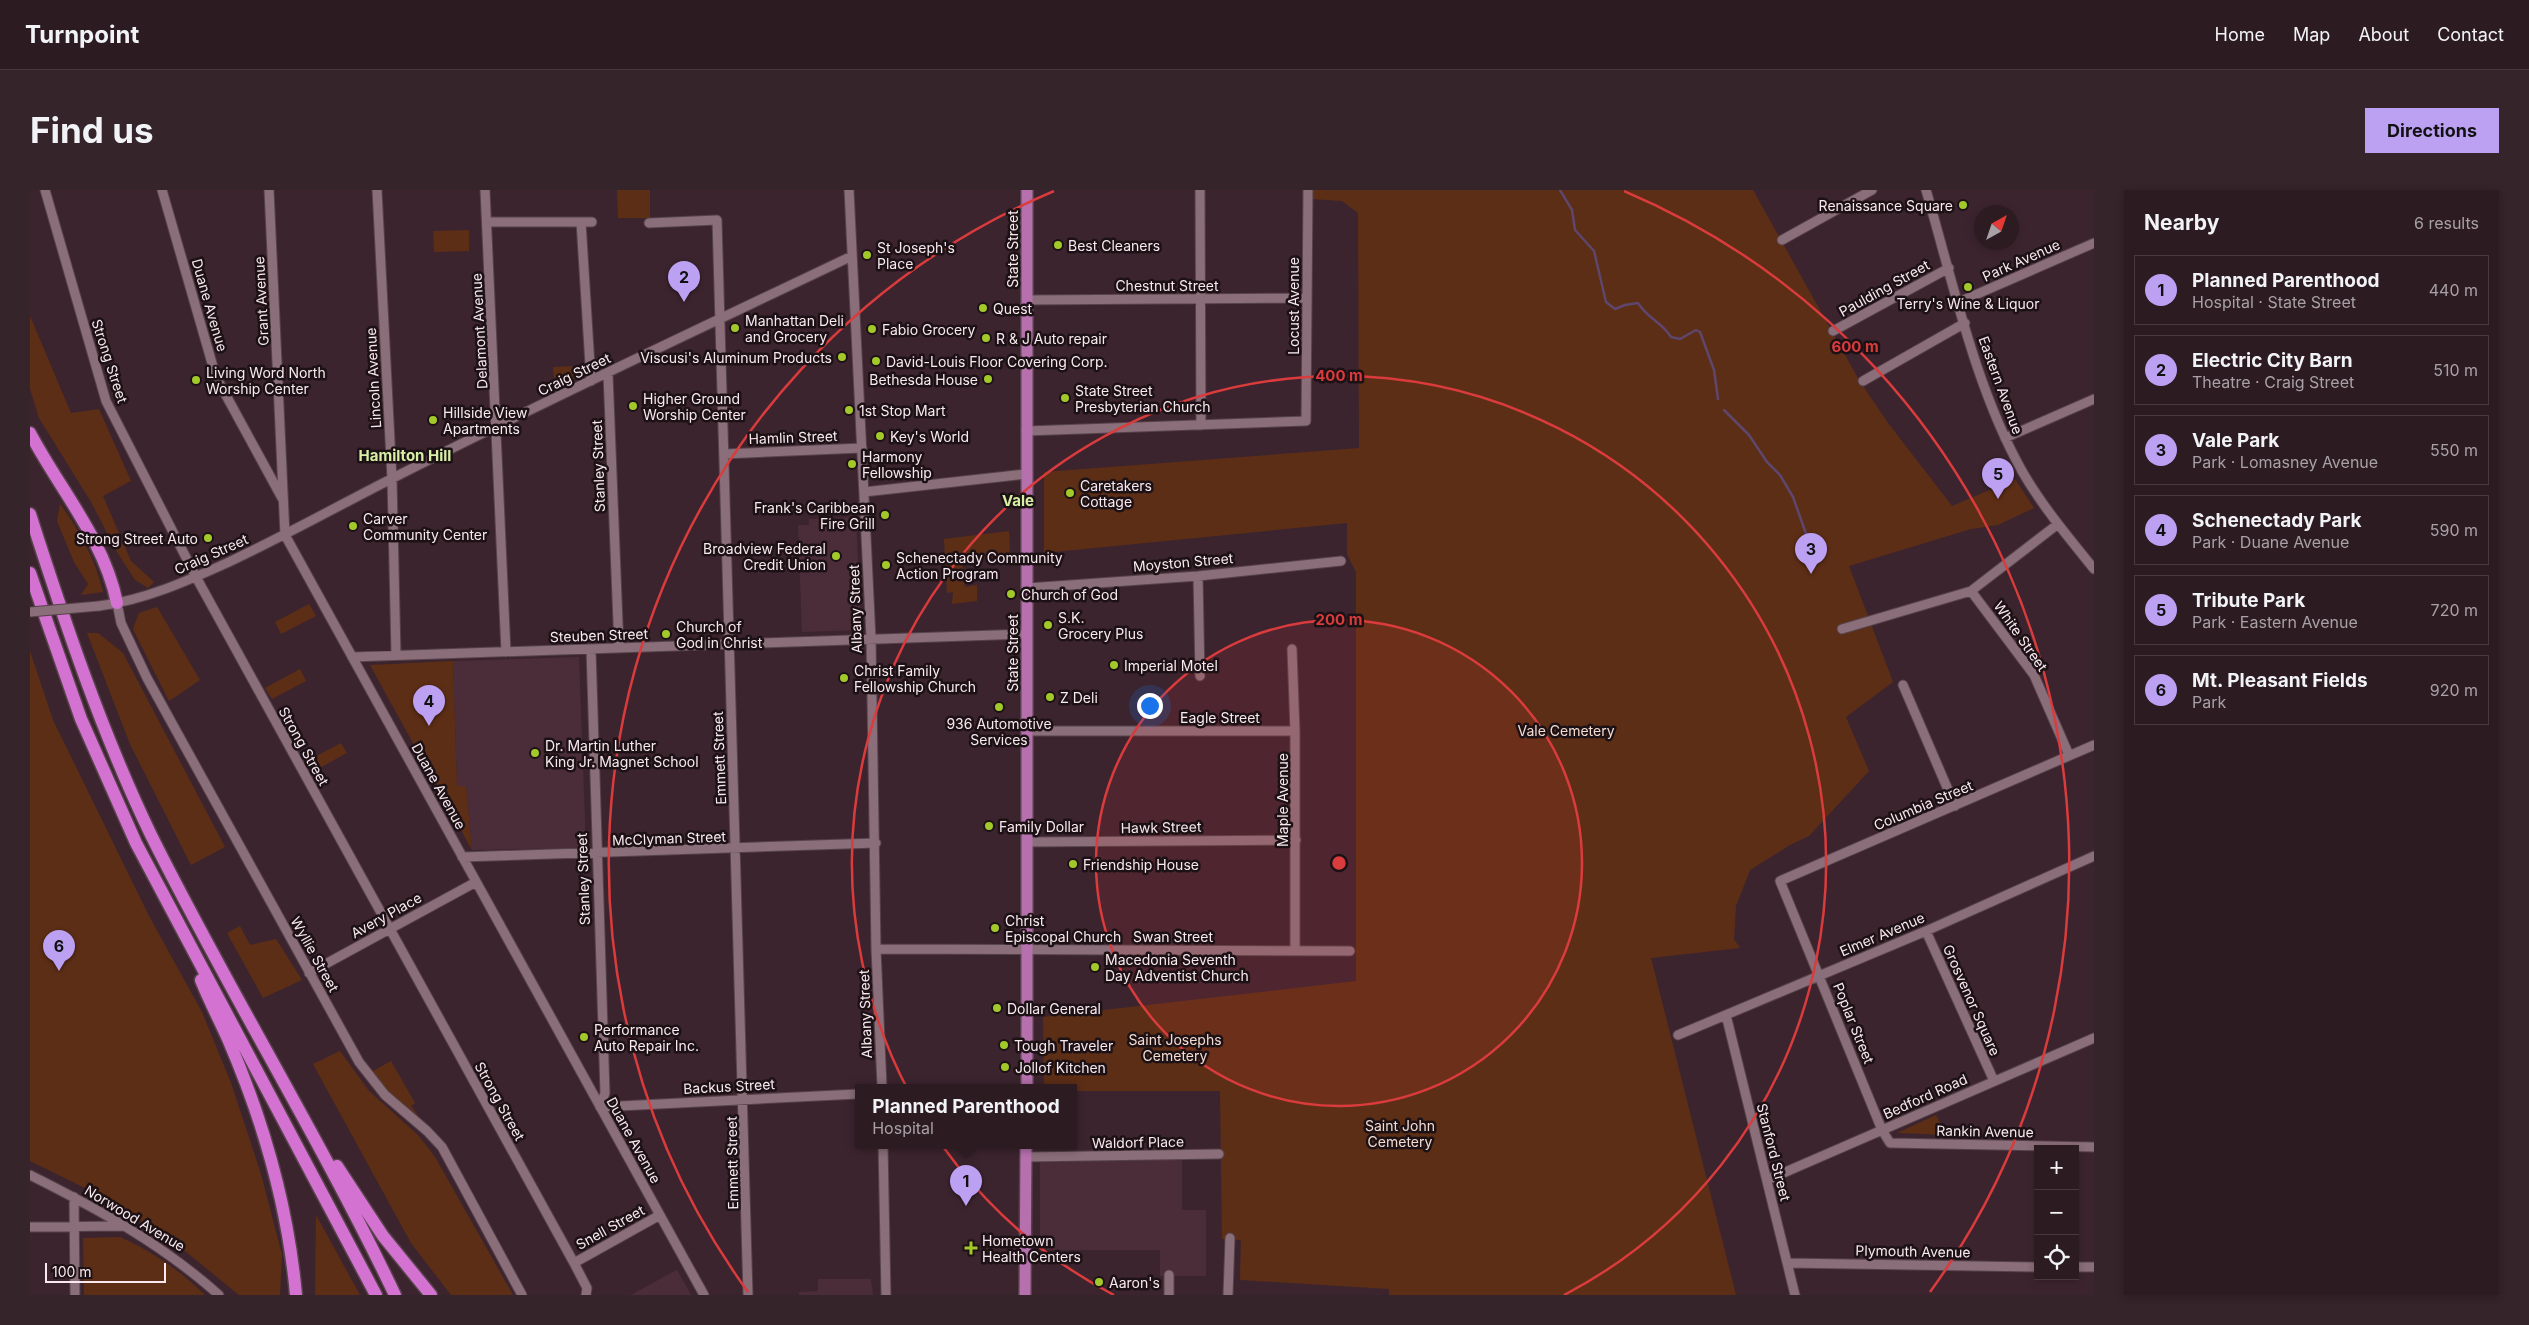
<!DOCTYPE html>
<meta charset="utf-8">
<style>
body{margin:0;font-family:Inter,sans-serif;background:#35242a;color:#f1f3f6}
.controls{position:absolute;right:15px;bottom:15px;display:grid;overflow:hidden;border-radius:0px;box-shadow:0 2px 8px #0003}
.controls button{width:45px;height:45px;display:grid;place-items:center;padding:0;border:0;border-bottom:1px solid #483940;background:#2d1b22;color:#f1f3f6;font:25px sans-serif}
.compass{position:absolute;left:1944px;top:15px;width:45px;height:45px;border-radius:50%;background:#2d1b22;box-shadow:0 2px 8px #0003;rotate:40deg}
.scale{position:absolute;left:15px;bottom:12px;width:121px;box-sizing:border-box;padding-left:5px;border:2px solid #f9e9ef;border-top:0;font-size:14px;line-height:18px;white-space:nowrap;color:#f9e9ef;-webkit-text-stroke:4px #1c1115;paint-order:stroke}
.you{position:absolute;left:1119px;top:515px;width:18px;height:18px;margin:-12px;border:4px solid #fff;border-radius:50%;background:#1a73e8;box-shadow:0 0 0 8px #1a73e833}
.badge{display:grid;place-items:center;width:32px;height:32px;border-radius:50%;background:#bca0f2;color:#111;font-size:16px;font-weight:700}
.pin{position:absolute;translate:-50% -41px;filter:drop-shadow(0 1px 2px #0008)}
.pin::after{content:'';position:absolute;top:26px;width:18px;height:15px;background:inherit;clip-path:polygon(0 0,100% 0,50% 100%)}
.popup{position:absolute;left:825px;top:894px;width:222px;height:65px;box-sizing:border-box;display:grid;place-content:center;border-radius:0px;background:#2d1b22;filter:drop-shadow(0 1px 4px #0005);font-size:16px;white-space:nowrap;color:#a7a1a5}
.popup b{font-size:19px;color:#f1f3f6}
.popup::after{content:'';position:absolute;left:50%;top:100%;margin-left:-10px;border:10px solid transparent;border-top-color:#2d1b22}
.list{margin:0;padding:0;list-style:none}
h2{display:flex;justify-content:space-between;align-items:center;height:65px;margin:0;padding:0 20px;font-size:21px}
h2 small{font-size:16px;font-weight:400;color:#a7a1a5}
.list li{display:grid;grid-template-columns:32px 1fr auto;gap:15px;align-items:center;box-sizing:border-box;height:70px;margin:0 10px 10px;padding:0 10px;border:1px solid #483940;border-radius:0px}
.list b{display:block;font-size:19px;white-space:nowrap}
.list p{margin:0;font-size:16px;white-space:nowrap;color:#a7a1a5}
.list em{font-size:16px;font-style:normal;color:#a7a1a5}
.icon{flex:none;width:28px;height:28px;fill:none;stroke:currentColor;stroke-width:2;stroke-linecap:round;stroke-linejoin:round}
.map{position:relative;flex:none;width:2064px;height:1105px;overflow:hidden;border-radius:0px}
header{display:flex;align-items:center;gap:30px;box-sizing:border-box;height:70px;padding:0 25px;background:#2d1b22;border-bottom:1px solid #483940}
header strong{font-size:24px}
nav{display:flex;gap:28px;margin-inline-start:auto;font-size:18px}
.intro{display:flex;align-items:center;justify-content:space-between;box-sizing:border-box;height:120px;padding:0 30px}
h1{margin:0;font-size:35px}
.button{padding:12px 22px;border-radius:0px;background:#bca0f2;color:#111;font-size:18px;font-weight:700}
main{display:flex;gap:30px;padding:0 30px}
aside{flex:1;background:#2d1b22;border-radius:0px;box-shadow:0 2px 8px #0003}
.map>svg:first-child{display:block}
.built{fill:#4b2d3a}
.green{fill:#5d2e16}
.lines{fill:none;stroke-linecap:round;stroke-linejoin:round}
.stream{stroke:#5e466d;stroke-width:2.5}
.minor-casing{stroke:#56424a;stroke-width:11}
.major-casing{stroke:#56424a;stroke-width:14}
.highway-casing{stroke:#56424a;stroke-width:15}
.minor{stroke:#8a6e79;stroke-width:9}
.major{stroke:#b670ae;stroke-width:11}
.highway{stroke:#d372d1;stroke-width:12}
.minor-bridge-casing{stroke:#56424a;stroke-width:11;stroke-linecap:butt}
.minor-bridge{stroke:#8a6e79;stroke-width:9}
.ring{fill:none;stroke:#da3b3c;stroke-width:2.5}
.poi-dot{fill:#a2c929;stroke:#1c1115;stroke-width:2}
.labels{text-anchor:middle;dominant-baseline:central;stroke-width:5;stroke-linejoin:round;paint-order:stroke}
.poi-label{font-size:14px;fill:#f9e9ef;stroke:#1c1115;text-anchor:start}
.street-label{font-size:14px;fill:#f9e9ef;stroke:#1c1115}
.park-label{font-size:14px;fill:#f5dcd1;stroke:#1c1115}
.neighbourhood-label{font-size:15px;font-weight:bold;fill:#d7f0a5;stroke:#1c1115}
.centre{fill:#da3b3c;stroke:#1c1115;stroke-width:2.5}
.ring-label{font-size:15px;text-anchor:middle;font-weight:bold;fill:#da3b3c;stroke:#1c1115;stroke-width:5;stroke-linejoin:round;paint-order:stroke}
</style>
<header>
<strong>Turnpoint</strong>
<nav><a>Home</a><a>Map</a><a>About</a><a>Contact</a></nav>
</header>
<div class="intro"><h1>Find us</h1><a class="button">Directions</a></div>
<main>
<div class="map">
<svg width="2064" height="1105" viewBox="0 0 2064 1105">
<rect width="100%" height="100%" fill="#3c242e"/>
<path class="built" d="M 826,327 L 831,440 L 772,442 L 768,335 L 779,335 L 779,329 Z
M 549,467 L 556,658 L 442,660 L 436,597 L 427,596 L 423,471 Z
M 1010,969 L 1152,969 L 1152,1020 L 1176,1020 L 1176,1086 L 1130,1086 L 1130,1060 L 1010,1060 Z
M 647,1080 L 661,1105 L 601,1105 L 646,1080 Z
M 788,1089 L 841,1089 L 843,1105 L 769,1105 L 769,1102 L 788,1101 Z"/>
<path class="green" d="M 587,0 L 620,0 L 620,28 L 588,28 Z
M 1282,0 L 1723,0 L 1829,190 L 1858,233 L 1922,316 L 1985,289 L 2004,318 L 1968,335 L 1941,339 L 1819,376 L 1863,492 L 1816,527 L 1839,581 L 1779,646 L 1760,655 L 1720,680 L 1706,716 L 1704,749 L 1710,758 L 1621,768 L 1706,1105 L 1359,1105 L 1359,1099 L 1210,1090 L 1211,1050 L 1192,1049 L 1190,901 L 1044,901 L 1044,897 L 1014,897 L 1013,827 L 1326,791 L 1326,382 L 1317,364 L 1317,333 L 1014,363 L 1014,282 L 1329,258 L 1328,23 L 1312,11 L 1282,9 Z
M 439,40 L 439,61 L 404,62 L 403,41 Z
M 0,126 L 41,223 L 69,219 L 101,291 L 73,306 L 101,371 L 124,392 L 118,398 L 105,390 L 87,362 L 61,312 L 9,228 L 0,199 Z
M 550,176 L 551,186 L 525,198 L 523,177 Z
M 30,314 C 50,341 65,369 73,402 L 51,405 L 58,394 L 44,372 L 27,331 Z
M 979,341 L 980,365 L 932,371 L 935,397 L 947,395 L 947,411 L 922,414 L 923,402 L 917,403 L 914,349 Z
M 279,414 L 286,426 L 251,444 L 245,432 Z
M 127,417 L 170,490 L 139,511 L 103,439 L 109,423 Z
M 57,443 L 68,443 L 93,463 L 195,657 L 161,675 L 100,554 Z
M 0,461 L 23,530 L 119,726 L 172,822 L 201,893 L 231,984 L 252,1065 L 250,1105 L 209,1105 L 139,1048 L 53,997 L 0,971 Z
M 423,471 L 427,596 L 436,596 L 442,660 L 340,475 Z
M 270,479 L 276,491 L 242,509 L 235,498 Z
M 311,553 L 317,563 L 282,582 L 277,571 Z
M 210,736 L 220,755 L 246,749 L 272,790 L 233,808 L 197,743 Z
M 310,861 L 339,901 L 388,945 L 405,967 L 483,1105 L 421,1105 L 381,1053 L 283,874 Z
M 361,871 L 385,913 L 381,916 L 392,931 L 354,898 L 343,881 Z
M 1906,925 L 1916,945 L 1867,943 Z
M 286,1025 L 330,1105 L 285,1105 Z
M 90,1047 C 123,1062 149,1080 175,1105 L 54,1105 L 53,1048 Z"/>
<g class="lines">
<path class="stream" d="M 1530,0 L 1542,20 L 1545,40 L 1564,61 L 1576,112 L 1585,119 L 1595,115 L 1608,113 C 1618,129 1632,132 1641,147 L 1650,149 L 1666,140 L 1670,142 L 1684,180 L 1688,209
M 1694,220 L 1719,245 L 1737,272 L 1750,285 L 1763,307 L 1785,369"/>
<defs>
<path id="minor" d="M 15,0 L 76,211 L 166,387 L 544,1073 L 557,1098 L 556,1105
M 132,0 L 186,187 L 252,308
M 239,0 L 255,345 L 674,1105
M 347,0 L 362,289 L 366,465
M 455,0 L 476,462
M 819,0 L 841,448 L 846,759 L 852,897
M 1170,0 L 1171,235
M 1896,0 C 1923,92 1945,197 1992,281 C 2012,316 2039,348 2064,379
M 457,32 L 562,32
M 551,32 L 561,191
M 619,33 L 687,30 L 718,1105
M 1752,50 L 1842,0
M 997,110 L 1277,108
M 1929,112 L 2064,53
M 1803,141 L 1919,78
M 578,184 L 589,458
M 1833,191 L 1935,133
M 996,241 L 1276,231 L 1278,0
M 1975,248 L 2064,209
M 694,264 L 832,258
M 834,302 L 996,284
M 1168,386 L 1170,486
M 997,398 L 1168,386 L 1311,371
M 1941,401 L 2004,485 L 2039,565
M 87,413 L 91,433 L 117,488 L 329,872 L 355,905 L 397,941 L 412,957 L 492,1105
M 69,416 C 115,410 157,391 199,372 C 254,346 308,316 363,288 C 514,211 669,139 822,66
M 1812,439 L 1941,401 L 2028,334
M 561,459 L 575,903 L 570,917 L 828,904
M 1262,459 L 1265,541 L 1265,761
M 322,467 L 997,444
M 1873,495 L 1925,616
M 996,541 L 1265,541
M 2064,555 L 1750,691 L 1852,940 L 1860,953 L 2064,957
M 997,652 L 1266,650
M 432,667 L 846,653
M 1896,741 L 1964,891
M 846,759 L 1320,761
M 279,783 L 446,692
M 1696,825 L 1765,1105
M 1648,845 L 1896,741 L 2064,666
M 853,955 L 856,1105
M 996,967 L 1189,964
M 0,985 C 68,1019 132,1054 189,1105
M 1737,990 L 2064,848
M 44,1007 L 45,1105
M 0,1037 L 94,1036
M 544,1073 L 630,1025
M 1757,1073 L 2008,1077
M 2045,1077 L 2064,1077
M 1139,1105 L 1139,1085
M 1198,1105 L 1200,1048"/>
<path id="major" d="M 997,897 L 997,0
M 995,1105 L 996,955"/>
<path id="highway" d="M 0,243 C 30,300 74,349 87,413
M 0,324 C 35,433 71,541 121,645 C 198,800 290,948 365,1105
M 0,383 L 51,529 L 106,653 L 346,1105
M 171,790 C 179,810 189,829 198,849 C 233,930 258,1017 266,1105
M 307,976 L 353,1046 L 401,1105"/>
</defs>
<use href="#minor" class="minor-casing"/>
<use href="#major" class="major-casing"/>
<use href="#highway" class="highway-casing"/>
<use href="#minor" class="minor"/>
<use href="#major" class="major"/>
<use href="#highway" class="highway"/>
<defs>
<path id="minor-bridge" d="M 0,422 L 69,416"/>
</defs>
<use href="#minor-bridge" class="minor-bridge-casing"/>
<use href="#minor-bridge" class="minor-bridge"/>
</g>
<circle cx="1309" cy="673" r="243" fill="#da3b3c" fill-opacity=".12"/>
<g class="ring">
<circle cx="1309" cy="673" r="243"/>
<path d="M1084 1105A487 487 0 1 1 1534 1105"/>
<path d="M718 1102A730 730 0 0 1 1024 1M1594 1A730 730 0 0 1 1900 1102"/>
</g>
<g class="poi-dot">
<circle cx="1933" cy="15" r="5"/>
<circle cx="1028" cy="55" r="5"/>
<circle cx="837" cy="65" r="5"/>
<circle cx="1938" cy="97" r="5"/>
<circle cx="953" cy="118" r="5"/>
<circle cx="705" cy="138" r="5"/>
<circle cx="842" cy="139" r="5"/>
<circle cx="956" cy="148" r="5"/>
<circle cx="812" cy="167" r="5"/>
<circle cx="846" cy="171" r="5"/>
<circle cx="958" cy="189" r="5"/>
<circle cx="166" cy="190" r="5"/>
<circle cx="1035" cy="208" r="5"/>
<circle cx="603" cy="216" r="5"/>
<circle cx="819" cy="220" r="5"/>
<circle cx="403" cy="230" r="5"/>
<circle cx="850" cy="246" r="5"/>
<circle cx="822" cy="274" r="5"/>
<circle cx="1040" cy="303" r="5"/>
<circle cx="855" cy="325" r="5"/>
<circle cx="323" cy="336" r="5"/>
<circle cx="178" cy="348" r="5"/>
<circle cx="806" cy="366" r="5"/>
<circle cx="856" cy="375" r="5"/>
<circle cx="981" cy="404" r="5"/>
<circle cx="1018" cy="435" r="5"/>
<circle cx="636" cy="444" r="5"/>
<circle cx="1084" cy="475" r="5"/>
<circle cx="814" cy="488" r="5"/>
<circle cx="1020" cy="507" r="5"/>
<circle cx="969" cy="517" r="5"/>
<circle cx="505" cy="563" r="5"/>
<circle cx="959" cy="636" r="5"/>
<circle cx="1043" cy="674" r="5"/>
<circle cx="965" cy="738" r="5"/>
<circle cx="1065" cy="777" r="5"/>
<circle cx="967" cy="818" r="5"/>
<circle cx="554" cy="847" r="5"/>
<circle cx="974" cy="855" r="5"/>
<circle cx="975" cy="877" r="5"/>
<path d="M938.5 1050.5h5v5h5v5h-5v5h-5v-5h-5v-5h5z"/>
<circle cx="1069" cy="1092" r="5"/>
</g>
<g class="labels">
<g class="poi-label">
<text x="1923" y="15" text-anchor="end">Renaissance Square</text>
<text x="1038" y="55">Best Cleaners</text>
<text x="847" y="57">St Joseph's<tspan x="847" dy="16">Place</tspan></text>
<text x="1938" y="113" text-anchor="middle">Terry's Wine &amp; Liquor</text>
<text x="963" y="118">Quest</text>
<text x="715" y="130">Manhattan Deli<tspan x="715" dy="16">and Grocery</tspan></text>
<text x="852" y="139">Fabio Grocery</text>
<text x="966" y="148">R &amp; J Auto repair</text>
<text x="802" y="167" text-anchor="end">Viscusi's Aluminum Products</text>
<text x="856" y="171">David-Louis Floor Covering Corp.</text>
<text x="176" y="182">Living Word North<tspan x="176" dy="16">Worship Center</tspan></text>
<text x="948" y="189" text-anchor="end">Bethesda House</text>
<text x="1045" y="200">State Street<tspan x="1045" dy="16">Presbyterian Church</tspan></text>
<text x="613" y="208">Higher Ground<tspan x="613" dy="16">Worship Center</tspan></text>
<text x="829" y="220">1st Stop Mart</text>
<text x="413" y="222">Hillside View<tspan x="413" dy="16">Apartments</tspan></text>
<text x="860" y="246">Key's World</text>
<text x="832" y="266">Harmony<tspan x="832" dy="16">Fellowship</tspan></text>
<text x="1050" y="295">Caretakers<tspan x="1050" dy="16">Cottage</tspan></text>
<text x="845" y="317" text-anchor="end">Frank's Caribbean<tspan x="845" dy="16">Fire Grill</tspan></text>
<text x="333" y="328">Carver<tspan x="333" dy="16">Community Center</tspan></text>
<text x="168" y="348" text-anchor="end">Strong Street Auto</text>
<text x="796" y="358" text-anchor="end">Broadview Federal<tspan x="796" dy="16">Credit Union</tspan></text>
<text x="866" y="367">Schenectady Community<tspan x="866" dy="16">Action Program</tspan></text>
<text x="991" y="404">Church of God</text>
<text x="1028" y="427">S.K.<tspan x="1028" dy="16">Grocery Plus</tspan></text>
<text x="646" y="436">Church of<tspan x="646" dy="16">God in Christ</tspan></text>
<text x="1094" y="475">Imperial Motel</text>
<text x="824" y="480">Christ Family<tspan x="824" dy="16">Fellowship Church</tspan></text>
<text x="1030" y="507">Z Deli</text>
<text x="969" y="533" text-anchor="middle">936 Automotive<tspan x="969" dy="16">Services</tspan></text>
<text x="515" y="555">Dr. Martin Luther<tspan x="515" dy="16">King Jr. Magnet School</tspan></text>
<text x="969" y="636">Family Dollar</text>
<text x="1053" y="674">Friendship House</text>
<text x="975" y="730">Christ<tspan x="975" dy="16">Episcopal Church</tspan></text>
<text x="1075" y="769">Macedonia Seventh<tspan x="1075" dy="16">Day Adventist Church</tspan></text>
<text x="977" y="818">Dollar General</text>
<text x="564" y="839">Performance<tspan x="564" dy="16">Auto Repair Inc.</tspan></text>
<text x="984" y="855">Tough Traveler</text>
<text x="985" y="877">Jollof Kitchen</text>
<text x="952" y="1050">Hometown<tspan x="952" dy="16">Health Centers</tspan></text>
<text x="1079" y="1092">Aaron's</text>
</g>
<g class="street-label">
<text transform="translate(982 59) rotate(-90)">State Street</text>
<text transform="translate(1991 70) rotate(-24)">Park Avenue</text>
<text x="1137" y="95">Chestnut Street</text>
<text transform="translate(1854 98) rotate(-29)">Paulding Street</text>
<text transform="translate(231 111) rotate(-93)">Grant Avenue</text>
<text transform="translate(180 115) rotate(74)">Duane Avenue</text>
<text transform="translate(1263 116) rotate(-90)">Locust Avenue</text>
<text transform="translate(449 141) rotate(-93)">Delamont Avenue</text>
<text transform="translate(80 171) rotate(72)">Strong Street</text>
<text transform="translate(544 184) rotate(-26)">Craig Street</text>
<text transform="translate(343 188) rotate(-93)">Lincoln Avenue</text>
<text transform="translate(1971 195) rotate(70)">Eastern Avenue</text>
<text transform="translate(763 247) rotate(-2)">Hamlin Street</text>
<text transform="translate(568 276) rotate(-92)">Stanley Street</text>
<text transform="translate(181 364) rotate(-24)">Craig Street</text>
<text transform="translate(1153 372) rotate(-5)">Moyston Street</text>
<text transform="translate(825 419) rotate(-92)">Albany Street</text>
<text transform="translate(569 445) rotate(-2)">Steuben Street</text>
<text transform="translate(1991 446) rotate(55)">White Street</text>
<text transform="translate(982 463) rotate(-90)">State Street</text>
<text x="1190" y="527">Eagle Street</text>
<text transform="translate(274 556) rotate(61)">Strong Street</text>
<text transform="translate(689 568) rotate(-92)">Emmett Street</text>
<text transform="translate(409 596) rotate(61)">Duane Avenue</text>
<text transform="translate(1252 610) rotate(-90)">Maple Avenue</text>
<text transform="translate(1893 615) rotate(-23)">Columbia Street</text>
<text transform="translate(1131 637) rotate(-1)">Hawk Street</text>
<text transform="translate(639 648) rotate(-2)">McClyman Street</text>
<text transform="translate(553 689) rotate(-92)">Stanley Street</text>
<text transform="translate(356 725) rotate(-29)">Avery Place</text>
<text transform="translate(1852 744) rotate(-23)">Elmer Avenue</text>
<text x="1143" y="746">Swan Street</text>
<text transform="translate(285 764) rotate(61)">Wyllie Street</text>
<text transform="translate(1942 810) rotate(66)">Grosvenor Square</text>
<text transform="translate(835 824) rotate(-92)">Albany Street</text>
<text transform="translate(1824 833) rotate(68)">Poplar Street</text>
<text transform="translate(699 896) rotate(-3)">Backus Street</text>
<text transform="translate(1895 906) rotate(-24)">Bedford Road</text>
<text transform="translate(470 911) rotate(61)">Strong Street</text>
<text transform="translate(1955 941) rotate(1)">Rankin Avenue</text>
<text transform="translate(604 950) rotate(61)">Duane Avenue</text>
<text transform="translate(1108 952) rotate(-1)">Waldorf Place</text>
<text transform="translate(1744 962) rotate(76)">Stanford Street</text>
<text transform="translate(702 973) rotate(-91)">Emmett Street</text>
<text transform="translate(105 1028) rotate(31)">Norwood Avenue</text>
<text transform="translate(580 1037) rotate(-29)">Snell Street</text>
<text transform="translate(1883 1061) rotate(1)">Plymouth Avenue</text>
</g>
<g class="park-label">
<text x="1536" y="540">Vale Cemetery</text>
<text x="1145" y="849">Saint Josephs<tspan x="1145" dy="16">Cemetery</tspan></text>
<text x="1370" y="935">Saint John<tspan x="1370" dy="16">Cemetery</tspan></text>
</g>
<g class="neighbourhood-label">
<text x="375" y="265">Hamilton Hill</text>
<text x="988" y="310">Vale</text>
</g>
</g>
<circle cx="1309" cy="673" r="8" class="centre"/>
<g class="ring-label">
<text x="1825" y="162">600 m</text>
<text x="1309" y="191">400 m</text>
<text x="1309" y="435">200 m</text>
</g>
</svg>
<div class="controls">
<button>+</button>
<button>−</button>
<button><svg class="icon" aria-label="locate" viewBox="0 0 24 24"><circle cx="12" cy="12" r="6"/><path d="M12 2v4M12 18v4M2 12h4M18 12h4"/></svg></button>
</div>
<svg class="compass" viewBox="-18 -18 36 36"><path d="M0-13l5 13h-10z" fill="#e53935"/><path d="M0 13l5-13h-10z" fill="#a7a1a5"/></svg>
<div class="scale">100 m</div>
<div class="you"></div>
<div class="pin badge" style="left:936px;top:1016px">1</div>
<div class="popup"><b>Planned Parenthood</b>Hospital</div>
<div class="pin badge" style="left:654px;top:112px">2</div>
<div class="pin badge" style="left:1781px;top:384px">3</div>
<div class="pin badge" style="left:399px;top:536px">4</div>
<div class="pin badge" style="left:1968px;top:309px">5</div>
<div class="pin badge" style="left:29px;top:781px">6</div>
</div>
<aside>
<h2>Nearby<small>6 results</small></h2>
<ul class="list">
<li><span class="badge">1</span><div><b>Planned Parenthood</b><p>Hospital · State Street</p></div><em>440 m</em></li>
<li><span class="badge">2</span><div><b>Electric City Barn</b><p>Theatre · Craig Street</p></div><em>510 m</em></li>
<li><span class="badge">3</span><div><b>Vale Park</b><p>Park · Lomasney Avenue</p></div><em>550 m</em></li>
<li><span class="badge">4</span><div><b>Schenectady Park</b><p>Park · Duane Avenue</p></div><em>590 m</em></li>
<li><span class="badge">5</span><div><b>Tribute Park</b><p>Park · Eastern Avenue</p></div><em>720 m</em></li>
<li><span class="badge">6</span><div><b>Mt. Pleasant Fields</b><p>Park</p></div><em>920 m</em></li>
</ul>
</aside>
</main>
